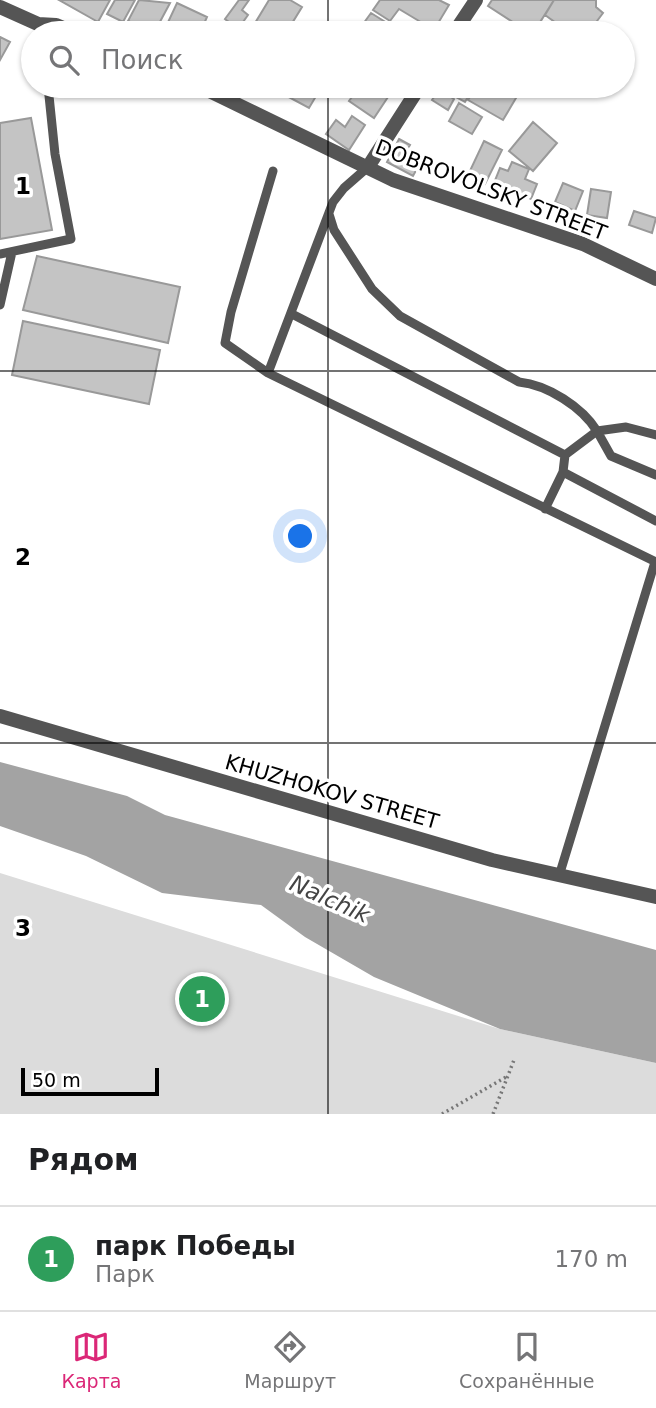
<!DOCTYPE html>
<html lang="ru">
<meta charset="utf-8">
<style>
body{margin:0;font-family:"DejaVu Sans",sans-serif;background:#f6f6f6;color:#202124}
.scale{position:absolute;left:21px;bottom:18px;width:138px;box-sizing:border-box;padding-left:7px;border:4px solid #000;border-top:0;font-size:19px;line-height:24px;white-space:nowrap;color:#000;-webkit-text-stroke:5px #fff;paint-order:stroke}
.you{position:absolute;left:301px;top:537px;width:24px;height:24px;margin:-18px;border:5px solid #fff;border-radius:50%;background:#1a73e8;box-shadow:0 0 0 10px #1a73e833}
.badge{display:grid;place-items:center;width:46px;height:46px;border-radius:50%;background:#db2777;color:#fff;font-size:23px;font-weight:700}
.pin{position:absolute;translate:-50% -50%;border:4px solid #fff;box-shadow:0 2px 7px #0006}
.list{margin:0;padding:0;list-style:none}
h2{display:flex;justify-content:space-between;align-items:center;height:91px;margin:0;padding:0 28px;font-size:30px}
h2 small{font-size:23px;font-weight:400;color:#757577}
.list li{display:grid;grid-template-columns:46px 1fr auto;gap:21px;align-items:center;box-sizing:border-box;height:105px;padding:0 28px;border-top:2px solid #e0e0e0}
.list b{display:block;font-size:26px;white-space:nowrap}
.list p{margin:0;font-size:23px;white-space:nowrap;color:#757577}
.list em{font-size:23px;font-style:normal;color:#757577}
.icon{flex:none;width:38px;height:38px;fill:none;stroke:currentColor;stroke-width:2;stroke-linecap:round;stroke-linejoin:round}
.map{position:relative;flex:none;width:656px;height:1114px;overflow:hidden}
.search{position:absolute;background:#fff;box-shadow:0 2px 5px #0004;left:21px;right:21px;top:21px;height:77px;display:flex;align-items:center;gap:18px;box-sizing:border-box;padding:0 24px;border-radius:38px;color:#757577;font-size:26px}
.sheet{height:196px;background:#fff}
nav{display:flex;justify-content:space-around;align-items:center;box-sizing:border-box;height:98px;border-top:2px solid #e0e0e0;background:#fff;font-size:19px;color:#757577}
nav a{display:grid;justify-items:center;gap:4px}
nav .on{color:#db2777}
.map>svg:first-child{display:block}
.green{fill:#dcdcdc}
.water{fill:#a3a3a3}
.building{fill:#c4c4c4;stroke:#999;stroke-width:2}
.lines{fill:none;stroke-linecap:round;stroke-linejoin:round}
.path{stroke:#777;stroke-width:3.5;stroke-dasharray:2 3.5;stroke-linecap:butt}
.service{stroke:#555;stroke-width:9}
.minor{stroke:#555;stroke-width:14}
.grid{fill:none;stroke:#000;stroke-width:2;stroke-opacity:0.55}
.labels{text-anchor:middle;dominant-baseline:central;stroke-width:7;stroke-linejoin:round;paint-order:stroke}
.street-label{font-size:21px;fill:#000;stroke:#fff}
.water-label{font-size:23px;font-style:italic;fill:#444;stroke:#fff}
.grid-label{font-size:23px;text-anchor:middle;font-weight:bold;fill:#000;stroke:#fff;stroke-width:7;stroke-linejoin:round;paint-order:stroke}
</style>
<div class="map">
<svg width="656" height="1114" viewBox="0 0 656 1114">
<rect width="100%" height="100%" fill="#fff"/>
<path class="green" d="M 0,873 L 500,1029 L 656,1063 L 656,1114 L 0,1114 Z"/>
<path class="water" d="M 0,762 L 127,796 L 165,815 L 656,950 L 656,1063 L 500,1029 L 374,977 L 305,937 L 261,905 L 162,893 L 86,856 L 0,826 Z"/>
<path class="building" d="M 59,0 L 110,0 L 98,22 Z
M 115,0 L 135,0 L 123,22 L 107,14 Z
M 139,0 L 170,3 L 154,33 L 128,21 Z
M 239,0 L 249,0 L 242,10 L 248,15 L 238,29 L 225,19 Z
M 269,0 L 290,0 L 302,7 L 286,33 L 249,33 Z
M 380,0 L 439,0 L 449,5 L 434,30 L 399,9 L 390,21 L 373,10 Z
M 492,0 L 554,0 L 537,27 L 532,28 L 519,26 L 488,6 Z
M 554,0 L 596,0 L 596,7 L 603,13 L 588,33 L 570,33 L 545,15 Z
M 177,3 L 207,17 L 200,33 L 163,33 Z
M 371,13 L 395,28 L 391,33 L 374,28 L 369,33 L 358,31 Z
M 521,26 L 532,28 L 540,33 L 517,33 Z
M 0,37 L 10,42 L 0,60 Z
M 290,86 L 322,86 L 309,108 L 285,95 Z
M 360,86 L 394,88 L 374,118 L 349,101 Z
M 443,86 L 465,86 L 472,90 L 465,102 L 441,89 Z
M 477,86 L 506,86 L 519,93 L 503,120 L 468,100 Z
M 439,90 L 454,99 L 448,110 L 432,100 Z
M 459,103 L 482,117 L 472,134 L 449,121 Z
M 352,116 L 365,125 L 349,150 L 326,134 L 336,120 L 345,127 Z
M 31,118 L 52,230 L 0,239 L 0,123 Z
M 533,122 L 557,143 L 533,171 L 509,151 Z
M 399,139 L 410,145 L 403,157 L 419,165 L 413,176 L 387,162 Z
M 484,141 L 502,150 L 485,184 L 468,175 Z
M 512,162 L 529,169 L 525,179 L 537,184 L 531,199 L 494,183 L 500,168 L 508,171 Z
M 563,183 L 583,191 L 575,211 L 555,202 Z
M 591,189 L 611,192 L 607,218 L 587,215 Z
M 634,211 L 656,218 L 652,233 L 629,225 Z
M 37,256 L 180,287 L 168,343 L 23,310 Z
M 23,321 L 160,350 L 149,404 L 12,375 Z"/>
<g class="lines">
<path class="path" d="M 442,1114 L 506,1077
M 493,1114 L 514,1060"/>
<path class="service" d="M 273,171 L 231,312 L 225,343 L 268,373 L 333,202 L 344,188 L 368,167
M 329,214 L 334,230 L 372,289 L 400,316 L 519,382 C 548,385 582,407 597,431 L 626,427 L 656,435
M 0,254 L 71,239 L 55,154 L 48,86
M 0,305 L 12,252
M 292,314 L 565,455 L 563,472 L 656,521
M 268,373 L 656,562
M 565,455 L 597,431 L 611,456 L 656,475
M 545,509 L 563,472
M 559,876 L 655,562"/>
<path class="minor" d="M 0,7 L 38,24 L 56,25 L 75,33
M 454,33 L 476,0
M 199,86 L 393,180 L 583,244 L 656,279
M 368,167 L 420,86
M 0,716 L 492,860 L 656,897"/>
</g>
<path class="grid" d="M 328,0 L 328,33M 328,86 L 328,1114M 0,371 L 656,371M 0,743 L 656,743"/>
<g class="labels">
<g class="street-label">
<text transform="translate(491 190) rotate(21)">DOBROVOLSKY STREET</text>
<text transform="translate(332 792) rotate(16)">KHUZHOKOV STREET</text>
</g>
<g class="water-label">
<text transform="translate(330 899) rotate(24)">Nalchik</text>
</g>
</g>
<g class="grid-label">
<text x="23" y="194">1</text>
<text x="23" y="565">2</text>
<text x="23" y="936">3</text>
</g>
</svg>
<div class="scale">50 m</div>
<div class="you"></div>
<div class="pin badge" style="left:202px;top:999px;background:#2e9e5b">1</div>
<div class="search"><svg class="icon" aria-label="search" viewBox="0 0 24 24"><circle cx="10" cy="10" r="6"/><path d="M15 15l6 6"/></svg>Поиск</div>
</div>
<section class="sheet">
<h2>Рядом<small></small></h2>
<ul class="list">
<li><span class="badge" style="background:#2e9e5b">1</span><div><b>парк Победы</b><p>Парк</p></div><em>170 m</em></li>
</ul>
</section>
<nav>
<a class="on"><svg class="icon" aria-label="map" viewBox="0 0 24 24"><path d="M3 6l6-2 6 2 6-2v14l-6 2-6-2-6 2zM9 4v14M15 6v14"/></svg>Карта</a>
<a><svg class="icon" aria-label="directions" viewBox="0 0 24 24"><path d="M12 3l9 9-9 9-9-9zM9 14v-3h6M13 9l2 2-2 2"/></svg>Маршрут</a>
<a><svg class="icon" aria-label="saved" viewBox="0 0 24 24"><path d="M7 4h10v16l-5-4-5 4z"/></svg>Сохранённые</a>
</nav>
